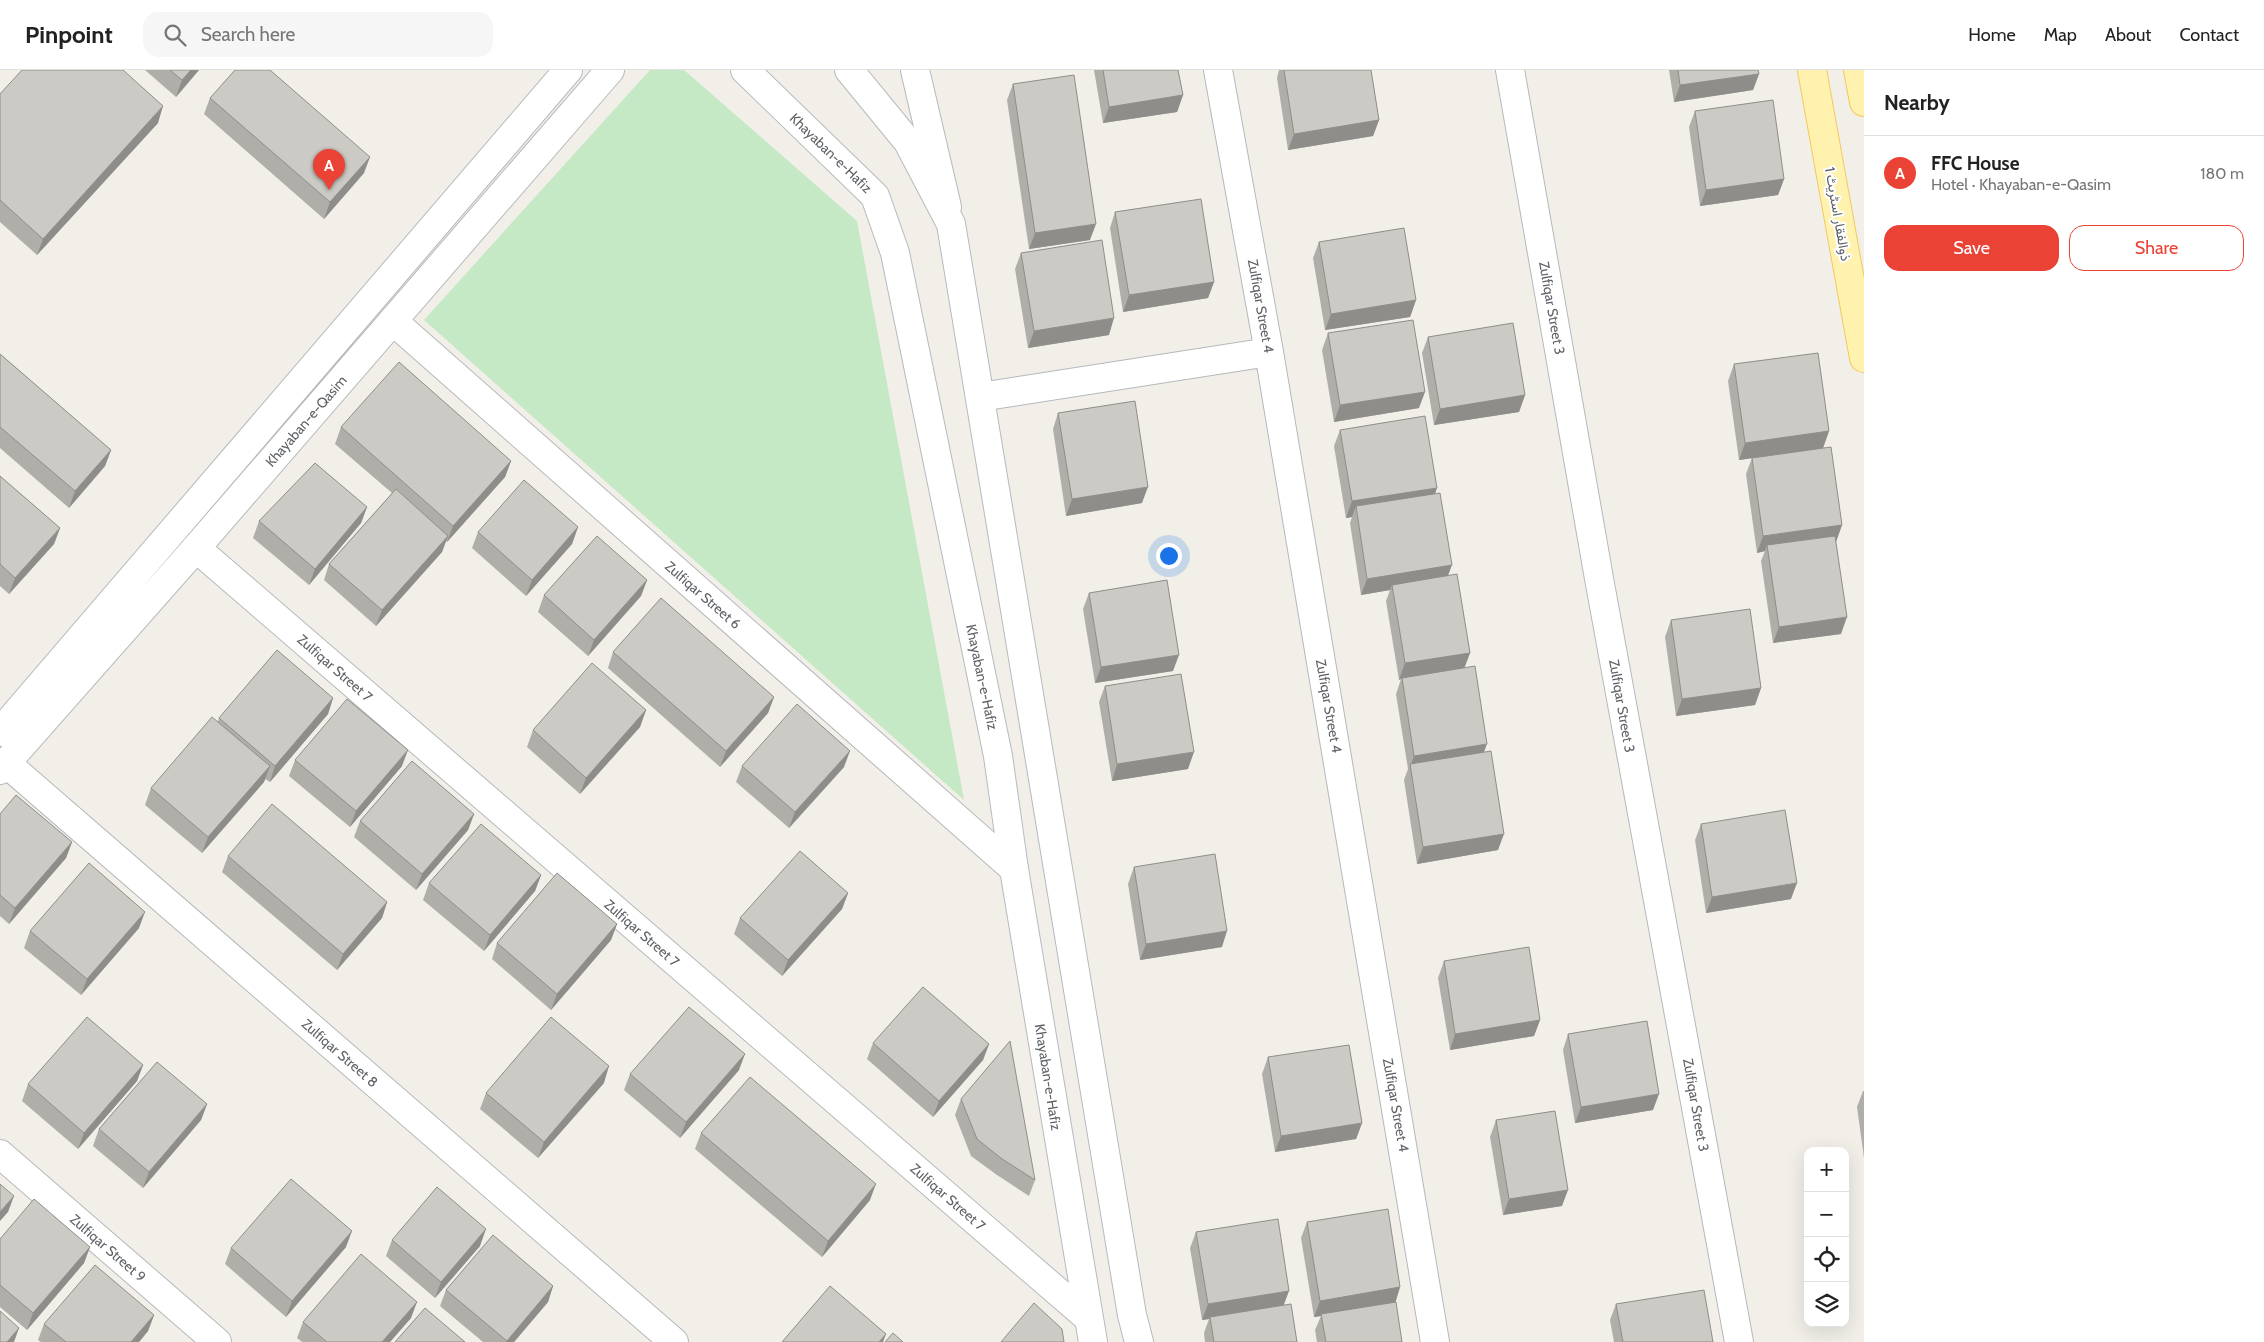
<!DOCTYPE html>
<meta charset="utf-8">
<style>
body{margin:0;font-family:Cabin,Vazirmatn,sans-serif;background:#f6f6f6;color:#222}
.controls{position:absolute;right:15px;bottom:15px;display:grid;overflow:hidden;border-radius:10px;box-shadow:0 5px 20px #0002}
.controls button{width:45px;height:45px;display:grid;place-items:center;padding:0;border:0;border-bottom:1px solid #e0e0e0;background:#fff;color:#222;font:25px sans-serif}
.you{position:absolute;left:1168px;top:485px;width:18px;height:18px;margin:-12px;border:4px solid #fff;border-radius:50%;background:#1a73e8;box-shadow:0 0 0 8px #1a73e833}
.badge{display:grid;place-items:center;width:32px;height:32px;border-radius:50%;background:#ea4335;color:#fff;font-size:16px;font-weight:700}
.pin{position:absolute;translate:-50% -41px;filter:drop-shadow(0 1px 2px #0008)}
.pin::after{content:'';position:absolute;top:26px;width:18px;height:15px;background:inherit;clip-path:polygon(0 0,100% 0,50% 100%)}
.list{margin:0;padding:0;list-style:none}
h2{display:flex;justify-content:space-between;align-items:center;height:65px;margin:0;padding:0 20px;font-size:21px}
h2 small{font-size:16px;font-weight:400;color:#767676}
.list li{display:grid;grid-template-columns:32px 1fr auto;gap:15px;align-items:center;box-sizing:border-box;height:75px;padding:0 20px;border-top:1px solid #e0e0e0}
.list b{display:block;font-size:19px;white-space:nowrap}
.list p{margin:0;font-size:16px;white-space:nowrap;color:#767676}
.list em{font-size:16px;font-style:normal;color:#767676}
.actions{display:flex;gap:10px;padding:15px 20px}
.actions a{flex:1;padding:11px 0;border:1px solid #ea4335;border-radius:15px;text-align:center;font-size:18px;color:#ea4335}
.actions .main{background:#ea4335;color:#fff}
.icon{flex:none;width:28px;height:28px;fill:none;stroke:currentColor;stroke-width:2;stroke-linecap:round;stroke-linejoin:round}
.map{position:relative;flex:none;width:1864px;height:1272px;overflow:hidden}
header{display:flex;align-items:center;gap:30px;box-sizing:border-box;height:70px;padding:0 25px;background:#fff;border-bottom:1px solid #e0e0e0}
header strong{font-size:24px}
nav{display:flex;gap:28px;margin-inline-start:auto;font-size:18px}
.search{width:350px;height:45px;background:#f6f6f6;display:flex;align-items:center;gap:12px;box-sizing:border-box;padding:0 18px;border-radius:15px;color:#767676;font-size:19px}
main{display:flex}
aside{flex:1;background:#fff}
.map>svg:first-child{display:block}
.green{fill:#c5e8c5}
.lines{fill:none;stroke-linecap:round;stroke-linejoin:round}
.street-casing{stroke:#b5b8bc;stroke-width:30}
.secondary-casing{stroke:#b6babf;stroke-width:30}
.primary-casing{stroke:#f2c960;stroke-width:30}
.street{stroke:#fff;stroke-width:28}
.secondary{stroke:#fff;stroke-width:28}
.primary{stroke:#fff2af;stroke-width:28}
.wall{fill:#afaea9}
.shaded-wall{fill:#8f8d8a}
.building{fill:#cccac5;stroke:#8f8d8a}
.labels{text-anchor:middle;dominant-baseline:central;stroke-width:4;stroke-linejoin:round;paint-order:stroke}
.street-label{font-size:14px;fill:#5f6368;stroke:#fff}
</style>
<header>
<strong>Pinpoint</strong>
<div class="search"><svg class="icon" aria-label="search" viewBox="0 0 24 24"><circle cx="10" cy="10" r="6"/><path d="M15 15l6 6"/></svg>Search here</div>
<nav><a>Home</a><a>Map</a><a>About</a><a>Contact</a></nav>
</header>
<main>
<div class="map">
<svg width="1864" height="1272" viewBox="0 0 1864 1272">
<rect width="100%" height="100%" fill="#f1efe8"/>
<path class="green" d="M 650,0 L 684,0 L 857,151 L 964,730 L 424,250 Z"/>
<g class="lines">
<defs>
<path id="street" d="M 915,0 L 947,137
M 1218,0 L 1269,282 L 1435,1272
M 1510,0 L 1600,514 L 1739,1272
M 393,251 L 1014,799
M 980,327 L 1269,282
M 196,478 L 1087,1247
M 6,693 L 674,1272
M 0,1084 L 217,1272"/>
<path id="secondary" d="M 745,0 L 875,126 L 895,183 L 998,686 L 1014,799 L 1093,1272
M 849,0 L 908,72 L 951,154 L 1132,1245 L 1139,1272
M 0,662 L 568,0
M 0,700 L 196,478 L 610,0"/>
<path id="primary" d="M 1812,0 L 1864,288
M 1858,0 L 1864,32"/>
</defs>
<use href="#street" class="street-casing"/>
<use href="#secondary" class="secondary-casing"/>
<use href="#primary" class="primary-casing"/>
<use href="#street" class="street"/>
<use href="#secondary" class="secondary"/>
<use href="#primary" class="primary"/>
</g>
<path class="wall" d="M 145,0 L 199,0 L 176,27 Z
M 1094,0 L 1178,0 L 1183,25 L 1177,42 L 1103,53 Z
M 1279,0 L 1371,0 L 1379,50 L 1373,66 L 1288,80 L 1277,8 Z
M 1669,0 L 1758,0 L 1759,4 L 1753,20 L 1674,32 Z
M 1013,14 L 1090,170 L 1029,179 L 1007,30 Z
M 0,24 L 158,53 L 37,185 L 0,152 Z
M 210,28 L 364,103 L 324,149 L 204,44 Z
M 1695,41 L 1784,109 L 1778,125 L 1700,136 L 1689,57 Z
M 1115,142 L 1214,212 L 1208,228 L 1123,242 L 1110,158 Z
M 1319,172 L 1416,230 L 1410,247 L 1325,260 L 1313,188 Z
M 1021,183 L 1109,265 L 1028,278 L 1015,199 Z
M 1328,263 L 1419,338 L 1334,352 L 1322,280 Z
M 1428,267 L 1525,325 L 1519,342 L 1434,355 L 1422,283 Z
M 0,284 L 111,380 L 105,396 L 69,438 L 0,378 Z
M 1734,294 L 1829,361 L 1823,378 L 1842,455 L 1836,471 L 1841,564 L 1773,573 L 1761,491 L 1765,481 L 1757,483 L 1746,404 L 1752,388 L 1739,390 L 1728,311 Z
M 1058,343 L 1142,433 L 1066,446 L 1053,359 Z
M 341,357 L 511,391 L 505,407 L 447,472 L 446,471 L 442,482 L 376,556 L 324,510 L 329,494 L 392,423 L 335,374 Z
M 1340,360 L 1437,418 L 1435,424 L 1448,506 L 1470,583 L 1464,598 L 1484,682 L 1498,780 L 1417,794 L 1404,710 L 1408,699 L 1396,624 L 1401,609 L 1399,610 L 1386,531 L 1390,520 L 1361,525 L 1350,453 L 1352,447 L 1346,448 L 1334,376 Z
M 0,406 L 60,458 L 54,474 L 9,524 L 0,516 Z
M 367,437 L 361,453 L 309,515 L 253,468 L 259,451 Z
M 578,457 L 572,474 L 526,526 L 472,478 L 478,462 Z
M 647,510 L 641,526 L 588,586 L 538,542 L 544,525 Z
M 1089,523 L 1173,601 L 1095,613 L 1083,539 Z
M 1671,550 L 1761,618 L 1755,635 L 1676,646 L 1665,567 Z
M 613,582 L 774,627 L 768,643 L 720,697 L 608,598 Z
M 1105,616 L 1188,699 L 1112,711 L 1099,632 Z
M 333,628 L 328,644 L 270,712 L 265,709 L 264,712 L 202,783 L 145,735 L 151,718 L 218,651 L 219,648 Z
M 646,640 L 640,657 L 580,724 L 527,677 L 533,660 Z
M 295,690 L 402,696 L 350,757 L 289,706 Z
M 742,696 L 844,697 L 789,758 L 736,712 Z
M 0,744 L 72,772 L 66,788 L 9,854 L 0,846 Z
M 474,744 L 468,760 L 416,820 L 354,767 L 360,751 Z
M 1701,754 L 1791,829 L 1706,843 L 1695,770 Z
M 228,786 L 387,832 L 382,848 L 337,900 L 222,802 Z
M 1134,797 L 1222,877 L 1140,890 L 1128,814 Z
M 541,805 L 535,821 L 484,881 L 423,830 L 429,813 Z
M 848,823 L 842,839 L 782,906 L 734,864 L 740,848 Z
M 617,854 L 611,870 L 551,940 L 492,889 L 497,873 Z
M 139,858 L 81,925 L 24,878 L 30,861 Z
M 1444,891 L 1540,950 L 1534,966 L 1450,980 L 1438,908 Z
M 1568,964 L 1653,1040 L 1575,1053 L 1563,980 Z
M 873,973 L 989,974 L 983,990 L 933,1047 L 867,989 Z
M 1268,987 L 1362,1053 L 1356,1069 L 1275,1082 L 1262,1004 Z
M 143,995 L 137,1011 L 78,1079 L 22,1031 L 28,1014 Z
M 739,1000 L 680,1068 L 624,1020 L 630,1004 Z
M 604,1013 L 538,1088 L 480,1039 L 486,1023 Z
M 1863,1021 L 1864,1021 L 1864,1088 L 1857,1037 Z
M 961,1029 L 1035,1110 L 1029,1126 L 997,1105 L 971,1086 L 955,1045 Z
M 207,1034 L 201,1050 L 143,1118 L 93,1076 L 99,1059 Z
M 1496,1050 L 1562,1136 L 1503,1145 L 1490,1067 Z
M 701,1063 L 870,1130 L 822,1187 L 695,1079 Z
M 1307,1152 L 1400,1217 L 1395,1232 L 1402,1272 L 1317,1272 L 1315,1260 L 1321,1246 L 1314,1247 L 1301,1168 Z
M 1196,1162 L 1284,1235 L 1297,1272 L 1205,1272 L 1204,1263 L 1209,1249 L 1202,1250 L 1190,1178 Z
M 0,1169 L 90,1177 L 84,1193 L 27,1260 L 0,1237 Z
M 392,1170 L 480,1176 L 435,1228 L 386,1186 Z
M 346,1177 L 286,1247 L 225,1194 L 231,1178 Z
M 553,1216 L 548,1232 L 514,1272 L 483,1272 L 440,1236 L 446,1220 Z
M 1616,1234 L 1713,1272 L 1614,1272 L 1610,1250 Z
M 154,1245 L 148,1261 L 139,1272 L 41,1272 L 38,1270 L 44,1254 Z
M 411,1248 L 390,1272 L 302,1272 L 297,1268 L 303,1252 Z"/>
<path class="shaded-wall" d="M 191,0 L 199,0 L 176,27 L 182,10 Z
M 1759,4 L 1753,20 L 1674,32 L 1680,15 Z
M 1183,25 L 1177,42 L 1103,53 L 1109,37 Z
M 163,36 L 158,53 L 37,185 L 43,169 Z
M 1379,50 L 1373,66 L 1288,80 L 1294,64 Z
M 370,87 L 364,103 L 324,149 L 330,132 Z
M 1784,109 L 1778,125 L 1700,136 L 1706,120 Z
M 1096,154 L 1090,170 L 1029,179 L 1035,163 Z
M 1214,212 L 1208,228 L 1123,242 L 1129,225 Z
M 1416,230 L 1410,247 L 1325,260 L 1331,244 Z
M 1114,248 L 1109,265 L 1028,278 L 1034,261 Z
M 1425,322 L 1419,338 L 1334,352 L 1340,335 Z
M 1525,325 L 1519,342 L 1434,355 L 1440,339 Z
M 1829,361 L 1823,378 L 1739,390 L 1745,373 Z
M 111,380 L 105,396 L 69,438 L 75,421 Z
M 511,391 L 505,407 L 447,472 L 453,456 Z
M 1148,417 L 1142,433 L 1066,446 L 1072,429 Z
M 1437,418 L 1431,434 L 1356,436 L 1352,447 L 1346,448 L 1352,431 Z
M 367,437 L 361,453 L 309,515 L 315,499 Z
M 1842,455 L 1836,472 L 1767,475 L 1765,481 L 1757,483 L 1763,466 Z
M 578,457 L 572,474 L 526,526 L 532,510 Z
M 60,458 L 54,474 L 9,524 L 15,508 Z
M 448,466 L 442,482 L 376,556 L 382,540 Z
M 1452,495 L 1446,511 L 1392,515 L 1390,520 L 1361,525 L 1367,509 Z
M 647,510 L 641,526 L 588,586 L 594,570 Z
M 1847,547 L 1841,564 L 1773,573 L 1779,557 Z
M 1470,583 L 1464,599 L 1402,608 L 1401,609 L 1399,610 L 1405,593 Z
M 1179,585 L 1173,601 L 1095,613 L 1101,597 Z
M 1761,618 L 1755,635 L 1676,646 L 1682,629 Z
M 774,627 L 768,643 L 720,697 L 726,681 Z
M 333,628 L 328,644 L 270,712 L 275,696 Z
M 646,640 L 640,657 L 580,724 L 586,708 Z
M 1487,674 L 1481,690 L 1410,697 L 1414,686 Z
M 408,680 L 402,696 L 350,757 L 356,741 Z
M 850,681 L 844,697 L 789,758 L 795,742 Z
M 1194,682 L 1188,699 L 1112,711 L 1117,694 Z
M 270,696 L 264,712 L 202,783 L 208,767 Z
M 474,744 L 468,760 L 416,820 L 422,804 Z
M 1504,764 L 1498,780 L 1417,794 L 1423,777 Z
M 72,772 L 66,788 L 9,854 L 15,838 Z
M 541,805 L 535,821 L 484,881 L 490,865 Z
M 1797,813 L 1791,829 L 1706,843 L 1712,827 Z
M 848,823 L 842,839 L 782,906 L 788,890 Z
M 387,832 L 382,848 L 337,900 L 343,884 Z
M 145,842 L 139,858 L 81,925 L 87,909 Z
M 617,854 L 611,870 L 551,940 L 557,924 Z
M 1227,861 L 1222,877 L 1140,890 L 1146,874 Z
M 1540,950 L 1534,966 L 1450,980 L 1455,964 Z
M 989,974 L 983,990 L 933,1047 L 939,1031 Z
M 745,984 L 739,1000 L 680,1068 L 686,1052 Z
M 143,995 L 137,1011 L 78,1079 L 84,1063 Z
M 609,996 L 604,1013 L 538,1088 L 544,1072 Z
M 1659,1024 L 1653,1040 L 1575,1053 L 1581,1037 Z
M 207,1034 L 201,1050 L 143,1118 L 149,1102 Z
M 1362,1053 L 1356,1069 L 1275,1082 L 1281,1066 Z
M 876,1114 L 870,1130 L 822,1187 L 828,1171 Z
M 1568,1120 L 1562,1136 L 1503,1145 L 1509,1129 Z
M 14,1126 L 8,1142 L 0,1151 L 0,1142 Z
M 486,1159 L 480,1176 L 435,1228 L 441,1212 Z
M 352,1161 L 346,1177 L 286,1247 L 292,1231 Z
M 90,1177 L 84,1193 L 27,1260 L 33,1243 Z
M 553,1216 L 548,1232 L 514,1272 L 506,1272 Z
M 1400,1217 L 1395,1234 L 1321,1244 L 1321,1246 L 1314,1247 L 1320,1231 Z
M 1289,1221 L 1283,1237 L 1210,1247 L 1209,1249 L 1202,1250 L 1208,1234 Z
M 417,1232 L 411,1248 L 390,1272 L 382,1272 Z
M 154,1245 L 148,1261 L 139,1272 L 131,1272 Z
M 19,1258 L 14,1272 L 7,1272 Z
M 886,1264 L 883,1272 L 879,1272 Z"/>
<path class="building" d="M 22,0 L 123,0 L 163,36 L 43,169 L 0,130 L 0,24 Z
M 170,0 L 191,0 L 182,10 Z
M 235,0 L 270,0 L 370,87 L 330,132 L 210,28 Z
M 1103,0 L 1178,0 L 1183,25 L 1109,37 Z
M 1284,0 L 1371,0 L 1379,50 L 1294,64 Z
M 1678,0 L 1758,0 L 1759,4 L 1680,15 Z
M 1074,5 L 1096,154 L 1035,163 L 1013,14 Z
M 1773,30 L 1784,109 L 1706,120 L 1695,41 Z
M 1201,129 L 1214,212 L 1129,225 L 1115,142 Z
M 1404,158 L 1416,230 L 1331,244 L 1319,172 Z
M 1102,170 L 1114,248 L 1034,261 L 1021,183 Z
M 1413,250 L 1425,322 L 1340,335 L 1328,263 Z
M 1513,253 L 1525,325 L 1440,339 L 1428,267 Z
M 1818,283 L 1829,361 L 1745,373 L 1734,294 Z
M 0,284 L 111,380 L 75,421 L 0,357 Z
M 399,292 L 511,391 L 453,456 L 341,357 Z
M 1135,331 L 1148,417 L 1072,429 L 1058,343 Z
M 1425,346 L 1437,418 L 1352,431 L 1340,360 Z
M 1831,377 L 1842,455 L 1763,466 L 1752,388 Z
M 315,393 L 367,437 L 315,499 L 259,451 Z
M 0,406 L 60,458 L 15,508 L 0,494 Z
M 524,410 L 578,457 L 532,510 L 478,462 Z
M 396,419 L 448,466 L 382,540 L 329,494 Z
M 1440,423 L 1452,495 L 1367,509 L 1356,436 Z
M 597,466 L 647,510 L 594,570 L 544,525 Z
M 1835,466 L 1847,547 L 1779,557 L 1767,475 Z
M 1457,504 L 1470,583 L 1405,593 L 1392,515 Z
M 1167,510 L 1179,585 L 1101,597 L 1089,523 Z
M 661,528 L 774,627 L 726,681 L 613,582 Z
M 1750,539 L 1761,618 L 1682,629 L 1671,550 Z
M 277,580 L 333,628 L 275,696 L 219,648 Z
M 592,593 L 646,640 L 586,708 L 533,660 Z
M 1475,596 L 1487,674 L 1414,686 L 1402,608 Z
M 1181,604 L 1194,682 L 1117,694 L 1105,616 Z
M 347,629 L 408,680 L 356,741 L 295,690 Z
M 797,634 L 850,681 L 795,742 L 742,696 Z
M 212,647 L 270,696 L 208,767 L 151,718 Z
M 1491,681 L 1504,764 L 1423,777 L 1410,694 Z
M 412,691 L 474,744 L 422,804 L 360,751 Z
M 16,725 L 72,772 L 15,838 L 0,825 L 0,744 Z
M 272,734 L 387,832 L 343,884 L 228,786 Z
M 1785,740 L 1797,813 L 1712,827 L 1701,754 Z
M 481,754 L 541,805 L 490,865 L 429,813 Z
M 800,781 L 848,823 L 788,890 L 740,848 Z
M 1215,784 L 1227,861 L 1146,874 L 1134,797 Z
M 89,793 L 145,842 L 87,909 L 30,861 Z
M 557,803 L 617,854 L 557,924 L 497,873 Z
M 1529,877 L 1540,950 L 1455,964 L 1444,891 Z
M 923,917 L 989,974 L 939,1031 L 873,973 Z
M 689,937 L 745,984 L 686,1052 L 630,1004 Z
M 87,947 L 143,995 L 84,1063 L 28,1014 Z
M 551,947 L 609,996 L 544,1072 L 486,1023 Z
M 1647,951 L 1659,1024 L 1581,1037 L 1568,964 Z
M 1010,971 L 1035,1110 L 1002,1089 L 977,1069 L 961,1029 Z
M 1349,975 L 1362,1053 L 1281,1066 L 1268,987 Z
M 157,992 L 207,1034 L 149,1102 L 99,1059 Z
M 750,1007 L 876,1114 L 828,1171 L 701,1063 Z
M 1555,1041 L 1568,1120 L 1509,1129 L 1496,1050 Z
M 291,1109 L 352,1161 L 292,1231 L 231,1178 Z
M 0,1114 L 14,1126 L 0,1142 Z
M 437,1117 L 486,1159 L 441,1212 L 392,1170 Z
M 34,1129 L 90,1177 L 33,1243 L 0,1215 L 0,1169 Z
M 1388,1139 L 1400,1217 L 1320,1231 L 1307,1152 Z
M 1278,1149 L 1289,1221 L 1208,1234 L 1196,1162 Z
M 493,1165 L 553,1216 L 507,1271 L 446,1220 Z
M 361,1184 L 417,1232 L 382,1272 L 327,1272 L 303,1252 Z
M 95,1195 L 154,1245 L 131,1272 L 66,1272 L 44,1254 Z
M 830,1216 L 886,1264 L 879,1272 L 782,1272 Z
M 1704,1220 L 1713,1272 L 1623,1272 L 1616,1234 Z
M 1396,1232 L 1402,1272 L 1326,1272 L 1321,1244 Z
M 1034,1233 L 1062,1259 L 1064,1272 L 1001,1272 Z
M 1291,1234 L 1297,1272 L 1214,1272 L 1210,1247 Z
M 425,1238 L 465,1272 L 395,1272 Z
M 0,1241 L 19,1258 L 7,1272 L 0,1272 Z
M 893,1263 L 903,1272 L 885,1272 Z"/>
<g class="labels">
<g class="street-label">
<text transform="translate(831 83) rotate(44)">Khayaban-e-Hafiz</text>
<text transform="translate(1838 144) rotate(80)">ذوالفقار اسٹریٹ 1</text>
<text transform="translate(1261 236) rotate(80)">Zulfiqar Street 4</text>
<text transform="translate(1552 238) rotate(80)">Zulfiqar Street 3</text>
<text transform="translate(306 351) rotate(-49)">Khayaban-e-Qasim</text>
<text transform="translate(703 525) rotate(41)">Zulfiqar Street 6</text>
<text transform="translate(335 598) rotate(41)">Zulfiqar Street 7</text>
<text transform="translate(982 607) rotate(78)">Khayaban-e-Hafiz</text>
<text transform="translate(1329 636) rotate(80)">Zulfiqar Street 4</text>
<text transform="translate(1622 636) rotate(80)">Zulfiqar Street 3</text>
<text transform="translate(642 863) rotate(41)">Zulfiqar Street 7</text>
<text transform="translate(340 983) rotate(41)">Zulfiqar Street 8</text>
<text transform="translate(1048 1007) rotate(81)">Khayaban-e-Hafiz</text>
<text transform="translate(1396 1035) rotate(80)">Zulfiqar Street 4</text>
<text transform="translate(1696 1035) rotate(80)">Zulfiqar Street 3</text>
<text transform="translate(948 1127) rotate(41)">Zulfiqar Street 7</text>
<text transform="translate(108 1178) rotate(41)">Zulfiqar Street 9</text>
</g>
</g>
</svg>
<div class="controls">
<button>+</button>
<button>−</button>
<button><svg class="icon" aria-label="locate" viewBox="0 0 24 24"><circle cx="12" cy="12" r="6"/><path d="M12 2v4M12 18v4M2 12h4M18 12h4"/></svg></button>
<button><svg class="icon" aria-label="layers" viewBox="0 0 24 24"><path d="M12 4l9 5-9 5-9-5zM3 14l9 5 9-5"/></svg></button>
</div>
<div class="you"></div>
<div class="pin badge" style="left:329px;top:120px">A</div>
</div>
<aside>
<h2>Nearby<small></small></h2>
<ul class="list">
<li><span class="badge">A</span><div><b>FFC House</b><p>Hotel · Khayaban-e-Qasim</p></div><em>180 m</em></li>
</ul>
<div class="actions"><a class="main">Save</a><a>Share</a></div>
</aside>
</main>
